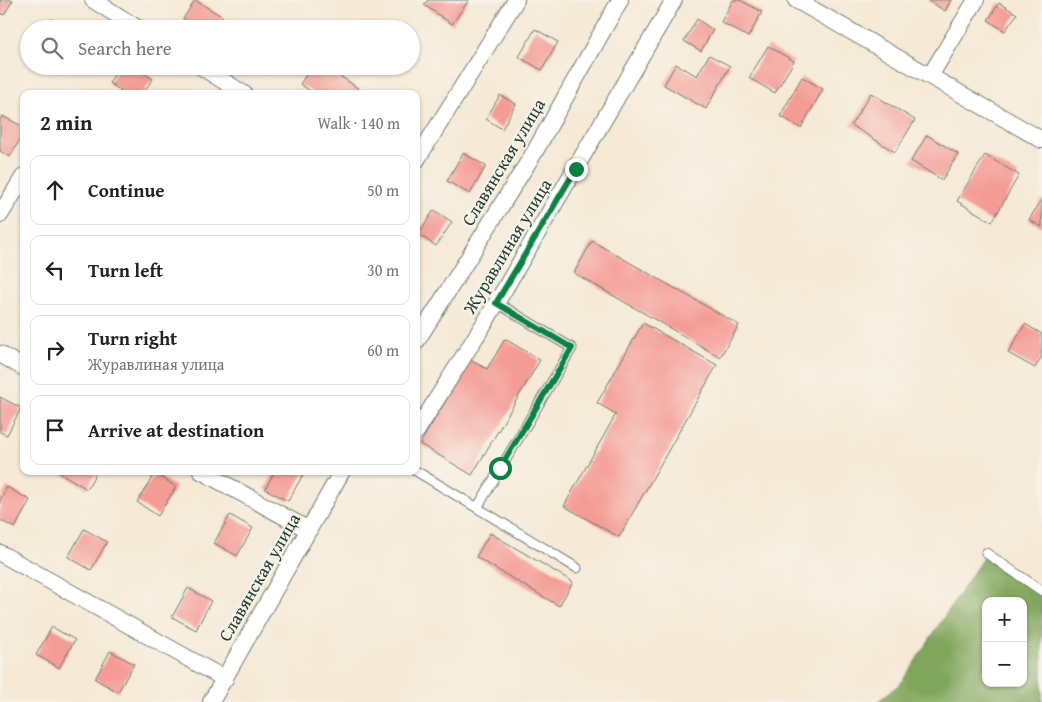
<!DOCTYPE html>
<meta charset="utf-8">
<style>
body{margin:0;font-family:"Gentium Book Plus",serif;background:#f2f2f2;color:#222}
.controls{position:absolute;right:15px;bottom:15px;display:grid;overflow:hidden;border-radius:10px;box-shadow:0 1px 4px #0004}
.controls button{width:45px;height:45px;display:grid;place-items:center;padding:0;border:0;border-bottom:1px solid #e0e0e0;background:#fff;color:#222;font:25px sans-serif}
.stop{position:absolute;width:15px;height:15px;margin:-11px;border:4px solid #0b8043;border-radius:50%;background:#fff}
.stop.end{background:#0b8043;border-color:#fff;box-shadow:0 1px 5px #0008}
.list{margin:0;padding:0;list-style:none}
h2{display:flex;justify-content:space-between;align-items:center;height:65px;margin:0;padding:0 20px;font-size:21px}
h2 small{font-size:16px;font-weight:400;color:#767676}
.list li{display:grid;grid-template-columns:32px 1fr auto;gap:15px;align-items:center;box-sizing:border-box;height:70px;margin:0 10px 10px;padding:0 10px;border:1px solid #e0e0e0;border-radius:10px}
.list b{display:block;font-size:19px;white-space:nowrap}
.list p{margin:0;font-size:16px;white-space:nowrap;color:#767676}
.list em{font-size:16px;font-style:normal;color:#767676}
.icon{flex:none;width:28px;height:28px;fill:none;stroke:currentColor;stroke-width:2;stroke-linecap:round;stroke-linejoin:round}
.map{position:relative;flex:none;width:1042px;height:702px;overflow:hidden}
.search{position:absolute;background:#fff;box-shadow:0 1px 4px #0004;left:20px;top:20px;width:400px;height:55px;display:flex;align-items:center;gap:12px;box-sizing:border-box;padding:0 18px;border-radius:28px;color:#767676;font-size:19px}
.panel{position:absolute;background:#fff;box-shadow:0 1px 4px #0004;left:20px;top:90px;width:400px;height:385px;border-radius:10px}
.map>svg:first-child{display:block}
.forest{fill:#80a65b;stroke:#507248;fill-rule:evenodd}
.building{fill:#f49b94}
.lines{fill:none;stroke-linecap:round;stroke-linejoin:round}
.lane-casing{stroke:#6a796d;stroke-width:11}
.street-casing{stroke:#6a796d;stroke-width:18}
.lane{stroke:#fff;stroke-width:9}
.street{stroke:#fff;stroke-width:16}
.route{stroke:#0b8043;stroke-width:6}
.labels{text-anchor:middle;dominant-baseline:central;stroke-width:4.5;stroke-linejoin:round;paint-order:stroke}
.street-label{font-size:18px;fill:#1f3d34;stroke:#f7f3e8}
</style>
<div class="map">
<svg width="1042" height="702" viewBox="0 0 1042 702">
<rect width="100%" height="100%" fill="#f7f3e8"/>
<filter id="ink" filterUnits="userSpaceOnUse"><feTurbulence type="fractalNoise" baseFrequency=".02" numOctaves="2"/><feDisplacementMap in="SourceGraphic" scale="10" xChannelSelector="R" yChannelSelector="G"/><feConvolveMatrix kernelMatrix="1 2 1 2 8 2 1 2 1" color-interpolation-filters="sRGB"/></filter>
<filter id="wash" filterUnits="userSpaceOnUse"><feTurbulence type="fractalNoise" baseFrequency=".0096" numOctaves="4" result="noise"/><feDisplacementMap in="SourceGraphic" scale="20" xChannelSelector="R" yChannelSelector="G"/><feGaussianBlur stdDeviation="1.12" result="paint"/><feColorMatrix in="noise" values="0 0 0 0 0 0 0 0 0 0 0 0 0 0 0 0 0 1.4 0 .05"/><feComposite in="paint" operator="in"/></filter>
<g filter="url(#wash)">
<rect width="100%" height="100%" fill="#f6e9d6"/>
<path class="forest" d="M 986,553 L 1042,591 L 1042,702 L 877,702 L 901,683 ZM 986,601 L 1023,601 L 1023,683 L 986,683 Z"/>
<g id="blocks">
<path class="building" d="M 0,0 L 13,0 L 4,15 L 0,13 Z
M 195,0 L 223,17 L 216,29 L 198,29 L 183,19 Z
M 428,0 L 469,0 L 452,24 L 424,5 Z
M 733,0 L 740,0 L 762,12 L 748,37 L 721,22 Z
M 927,0 L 951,0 L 945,11 Z
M 999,3 L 1017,14 L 1005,31 L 988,20 Z
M 51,19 L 68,29 L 45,29 Z
M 697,19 L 713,30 L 701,51 L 684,41 Z
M 535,29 L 558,42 L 542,70 L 519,57 Z
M 768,46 L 794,61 L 775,93 L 749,78 Z
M 709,55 L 730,66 L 706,109 L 664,85 L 676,64 L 697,76 Z
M 120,66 L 134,66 L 153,79 L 142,94 L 126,94 L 109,83 Z
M 254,66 L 271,66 L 266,74 Z
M 312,66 L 325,66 L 359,89 L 356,94 L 315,94 L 300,84 Z
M 802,77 L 823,89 L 801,128 L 780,116 Z
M 871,93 L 915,120 L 895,152 L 851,125 Z
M 500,95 L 516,104 L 502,129 L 486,119 Z
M 2,116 L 24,127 L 24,132 L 10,157 L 0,151 L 0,120 Z
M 927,135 L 958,154 L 942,180 L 911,161 Z
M 463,153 L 486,166 L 470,194 L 447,181 Z
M 985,155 L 1019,175 L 992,222 L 957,201 Z
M 1042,198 L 1042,227 L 1029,220 Z
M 434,210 L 452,222 L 436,246 L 418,234 Z
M 592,241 L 739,325 L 720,357 L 574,273 Z
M 643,323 L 717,365 L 619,537 L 564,506 L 616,414 L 597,403 Z
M 1025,324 L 1042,334 L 1042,356 L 1035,368 L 1008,353 Z
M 505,339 L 540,360 L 472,475 L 420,444 L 470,360 L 487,369 Z
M 0,397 L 21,408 L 7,435 L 0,432 Z
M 57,471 L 97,471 L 87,489 Z
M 275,471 L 304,473 L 288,501 L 265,489 Z
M 155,473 L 176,487 L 158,516 L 137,502 Z
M 7,487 L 30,500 L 15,528 L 0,520 L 0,500 Z
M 230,515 L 253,528 L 237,556 L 214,543 Z
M 84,529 L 107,542 L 91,570 L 68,557 Z
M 490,533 L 573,582 L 559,606 L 476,557 Z
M 188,588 L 211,601 L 196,630 L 172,617 Z
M 52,627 L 75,640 L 59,668 L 36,655 Z
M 110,651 L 134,664 L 118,692 L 95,679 Z"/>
</g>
</g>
<g filter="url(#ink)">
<use href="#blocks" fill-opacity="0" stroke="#6a796d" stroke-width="1"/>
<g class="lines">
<defs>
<path id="lane" d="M 416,471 L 577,568
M 477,508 L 572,348 L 497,303
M 986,553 L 1042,591"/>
<path id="street" d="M 93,0 L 139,29
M 796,0 L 1042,140
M 200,66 L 244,94
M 930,76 L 976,0
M 416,161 L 516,0
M 0,215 L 24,176
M 416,342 L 534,153 L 620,0
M 0,354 L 24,368
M 416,432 L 487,319 L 674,0
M 201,471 L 309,530
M 0,553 L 225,679
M 211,702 L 342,471"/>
</defs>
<use href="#lane" class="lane-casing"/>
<use href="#street" class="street-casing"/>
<use href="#lane" class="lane"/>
<use href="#street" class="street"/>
</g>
</g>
<g class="lines" filter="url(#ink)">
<path class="route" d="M 500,468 L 572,348 L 496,303 L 576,169"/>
</g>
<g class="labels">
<g class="street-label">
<text transform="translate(503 162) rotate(-59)">Славянская улица</text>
<text transform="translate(507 246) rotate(-59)">Журавлиная улица</text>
<text transform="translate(259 577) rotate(-60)">Славянская улица</text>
</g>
</g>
</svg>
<div class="controls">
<button>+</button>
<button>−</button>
</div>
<div class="stop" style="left:500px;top:468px"></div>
<div class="stop end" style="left:576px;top:169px"></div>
<div class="search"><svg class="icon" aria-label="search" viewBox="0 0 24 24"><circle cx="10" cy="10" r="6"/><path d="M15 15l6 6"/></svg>Search here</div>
<section class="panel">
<h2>2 min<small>Walk · 140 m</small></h2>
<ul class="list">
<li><svg class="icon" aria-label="ahead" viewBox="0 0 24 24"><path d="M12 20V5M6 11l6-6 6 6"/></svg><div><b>Continue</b></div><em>50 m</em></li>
<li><svg class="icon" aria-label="left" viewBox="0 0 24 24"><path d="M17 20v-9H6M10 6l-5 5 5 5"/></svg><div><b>Turn left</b></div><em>30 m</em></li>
<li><svg class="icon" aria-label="right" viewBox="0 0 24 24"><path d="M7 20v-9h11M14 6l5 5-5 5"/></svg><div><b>Turn right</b><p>Журавлиная улица</p></div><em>60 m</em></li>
<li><svg class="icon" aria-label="arrive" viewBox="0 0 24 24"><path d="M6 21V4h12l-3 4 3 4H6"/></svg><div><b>Arrive at destination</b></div></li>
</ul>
</section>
</div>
